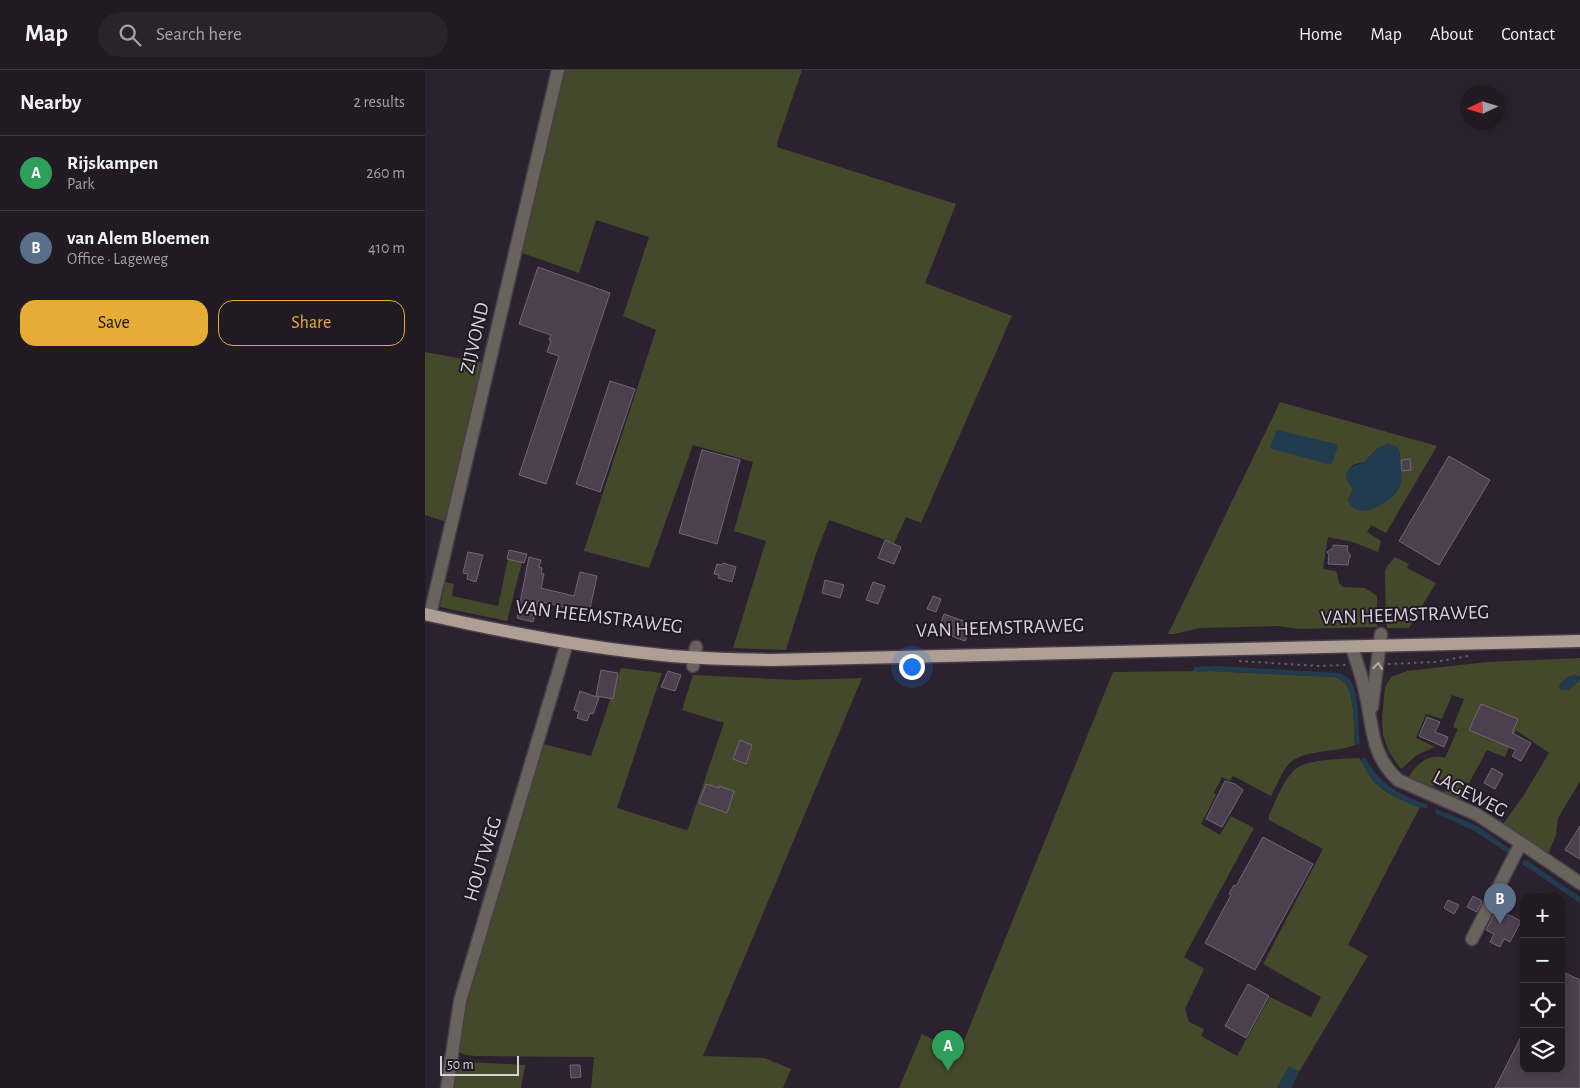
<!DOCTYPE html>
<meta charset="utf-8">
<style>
body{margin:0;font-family:"Alegreya Sans",sans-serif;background:#29232b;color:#f1f3f6}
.controls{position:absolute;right:15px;bottom:15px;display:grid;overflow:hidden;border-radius:10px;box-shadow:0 2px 12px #0003}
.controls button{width:45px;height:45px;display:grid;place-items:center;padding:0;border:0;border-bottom:1px solid #3e3841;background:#211a23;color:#f1f3f6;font:25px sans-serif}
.compass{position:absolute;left:1035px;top:15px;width:45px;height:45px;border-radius:50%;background:#211a23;box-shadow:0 2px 12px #0003;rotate:266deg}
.scale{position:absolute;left:15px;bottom:12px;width:79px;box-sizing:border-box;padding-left:5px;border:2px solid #d8d1da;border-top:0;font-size:14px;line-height:18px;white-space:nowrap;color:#d8d1da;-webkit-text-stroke:4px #221825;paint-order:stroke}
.you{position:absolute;left:486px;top:596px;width:18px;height:18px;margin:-12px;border:4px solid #fff;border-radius:50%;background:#1a73e8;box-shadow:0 0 0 8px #1a73e833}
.badge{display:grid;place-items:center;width:32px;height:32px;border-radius:50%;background:#e6ac36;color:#fff;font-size:16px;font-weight:700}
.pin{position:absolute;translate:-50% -41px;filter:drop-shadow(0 1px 2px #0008)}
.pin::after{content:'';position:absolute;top:26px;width:18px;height:15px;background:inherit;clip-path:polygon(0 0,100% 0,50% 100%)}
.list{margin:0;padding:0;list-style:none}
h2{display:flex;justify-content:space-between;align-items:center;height:65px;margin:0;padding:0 20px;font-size:21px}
h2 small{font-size:16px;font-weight:400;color:#a2a1a6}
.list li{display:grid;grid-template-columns:32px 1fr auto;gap:15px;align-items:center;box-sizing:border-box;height:75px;padding:0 20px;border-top:1px solid #3e3841}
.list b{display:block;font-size:19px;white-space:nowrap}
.list p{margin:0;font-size:16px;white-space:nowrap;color:#a2a1a6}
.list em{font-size:16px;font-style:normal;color:#a2a1a6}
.actions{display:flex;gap:10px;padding:15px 20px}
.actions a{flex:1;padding:11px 0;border:1px solid #e6ac36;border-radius:15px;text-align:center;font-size:18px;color:#e6ac36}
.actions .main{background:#e6ac36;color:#111}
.icon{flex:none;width:28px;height:28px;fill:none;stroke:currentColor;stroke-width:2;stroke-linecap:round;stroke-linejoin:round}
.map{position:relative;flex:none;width:1155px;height:1018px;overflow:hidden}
header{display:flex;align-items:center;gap:30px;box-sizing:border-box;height:70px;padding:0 25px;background:#211a23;border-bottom:1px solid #3e3841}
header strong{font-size:24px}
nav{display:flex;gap:28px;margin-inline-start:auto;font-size:18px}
.search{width:350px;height:45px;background:#29232b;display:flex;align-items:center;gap:12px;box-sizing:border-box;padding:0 18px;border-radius:28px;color:#a2a1a6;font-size:19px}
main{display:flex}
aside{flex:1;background:#211a23}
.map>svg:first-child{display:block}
.green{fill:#45492b;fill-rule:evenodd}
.water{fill:#213c4f}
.building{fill:#4d404e;stroke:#736573}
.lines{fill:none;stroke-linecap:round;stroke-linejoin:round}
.minor-casing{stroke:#483e4a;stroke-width:15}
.major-casing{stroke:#483e4a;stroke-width:15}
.path{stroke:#655c67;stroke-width:2;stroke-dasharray:2.5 4;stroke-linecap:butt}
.minor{stroke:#6a625d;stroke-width:12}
.major{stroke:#ae9e93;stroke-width:12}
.oneway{stroke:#b2aaae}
.labels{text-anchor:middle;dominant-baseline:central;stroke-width:4;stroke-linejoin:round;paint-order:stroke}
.street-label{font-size:20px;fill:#d8d1da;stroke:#221825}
</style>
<header>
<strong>Map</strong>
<div class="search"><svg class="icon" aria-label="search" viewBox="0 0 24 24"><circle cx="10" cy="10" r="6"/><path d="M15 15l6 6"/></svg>Search here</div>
<nav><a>Home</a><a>Map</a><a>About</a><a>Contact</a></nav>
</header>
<main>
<aside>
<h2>Nearby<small>2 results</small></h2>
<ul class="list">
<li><span class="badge" style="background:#2e9e5b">A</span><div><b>Rijskampen</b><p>Park</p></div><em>260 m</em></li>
<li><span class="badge" style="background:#5c6f8a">B</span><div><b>van Alem Bloemen</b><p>Office · Lageweg</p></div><em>410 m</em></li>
</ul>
<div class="actions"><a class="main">Save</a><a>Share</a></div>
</aside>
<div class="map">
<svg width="1155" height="1018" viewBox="0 0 1155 1018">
<rect width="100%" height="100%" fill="#2c222f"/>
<path class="green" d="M 138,0 L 377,0 L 353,70 L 352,77 L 531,134 L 500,213 L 587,246 L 496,453 L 481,447 L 469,473 L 404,450 L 391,484 L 361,580 L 308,578 L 341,471 L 309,461 L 328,392 L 268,375 L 224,498 L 159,481 L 231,260 L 198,246 L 224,167 L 171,150 L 154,203 L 97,183 Z
M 0,282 L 59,293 L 22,452 L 0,445 Z
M 855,332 L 1012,376 L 961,463 L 946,455 L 942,462 L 956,471 L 953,482 L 928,472 L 903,467 L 898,499 L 910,501 L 912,503 L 914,513 L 918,517 L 940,518 L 952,526 L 952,557 L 875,559 L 853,556 L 775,558 L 749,564 L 743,564 ZM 963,374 L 972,377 L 975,384 L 972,421 C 960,434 935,452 923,429 L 928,420 L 927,416 L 922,410 L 927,395 L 939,392 L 953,378 Z
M 970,487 L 984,494 L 982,498 L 1011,513 L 984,558 L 962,558 L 961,553 L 960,501 L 963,495 Z
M 83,489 L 97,492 L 82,551 L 15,537 L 20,512 L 29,514 L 27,526 L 73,536 Z
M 1155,588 L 1155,607 C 1147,603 1139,608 1134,616 L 1143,620 L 1155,610 L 1155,711 L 1133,748 L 1131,765 L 1123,784 L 1078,754 L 1099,725 L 1124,683 L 1091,660 L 1080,687 L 1062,680 L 1033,733 L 1019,724 L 1022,714 L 1012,708 L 1008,716 L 1003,718 L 983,709 C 990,694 1004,683 1020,688 L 1033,659 L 1028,657 L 1039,629 L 1027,625 L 1017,649 L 1001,644 L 991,668 L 1010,677 L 992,685 L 976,699 L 964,682 L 958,665 L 957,649 L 960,617 L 966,607 L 982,601 L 1062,592 Z
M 196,598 L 237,603 L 192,738 L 261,760 L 263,759 L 299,653 L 257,640 L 268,605 L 370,610 L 437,608 L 278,986 L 339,988 L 366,999 L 358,1018 L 166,1018 L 169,987 L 51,986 L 41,985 L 33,981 L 38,935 L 118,674 L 166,686 Z
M 785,601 L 910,607 C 914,609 918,610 920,613 C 930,624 929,660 930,675 C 911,683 876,679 863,695 C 856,704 851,716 846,726 L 808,706 L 805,711 L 797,707 L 789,723 L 791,725 L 776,754 L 795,765 L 806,746 L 829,758 L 759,887 L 779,899 L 760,939 L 764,952 L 779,959 L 776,966 L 812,986 L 845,927 L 886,947 L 896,927 L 838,894 L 898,779 L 844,750 L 844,745 C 851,731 860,706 872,698 C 885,689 917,689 934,688 C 938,693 940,699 944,705 C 955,722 978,731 995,737 L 923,875 L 943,886 L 874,1002 L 864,997 L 852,1018 L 474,1018 L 497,964 L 534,983 L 688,602 Z
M 42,992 L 100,995 L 96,1018 L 28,1018 L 31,994 Z"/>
<path class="water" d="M 852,360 L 911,374 L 913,376 L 907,393 L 903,394 L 847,379 L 845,376 Z
M 963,374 L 972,377 C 977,388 978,405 975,416 C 971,429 943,446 930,439 C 926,437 925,434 923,430 L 928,420 L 921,409 C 922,392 931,398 940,391 C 948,385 952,376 963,374 Z
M 792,596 L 913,603 C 916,604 920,605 923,608 C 936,620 932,656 935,673 L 930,675 C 929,660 930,624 920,613 C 918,610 914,609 910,607 L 785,601 L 772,602 L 768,600 L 770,597 Z
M 1148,605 L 1154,606 L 1155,610 L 1143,620 L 1136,620 L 1134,616 L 1139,610 Z
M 938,688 L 940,688 C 957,716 972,723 1002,735 L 1002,738 C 987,739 959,721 949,711 C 943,705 939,697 936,690 Z
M 1011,739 L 1053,756 L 1086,780 L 1084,784 L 1048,760 L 1012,744 L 1010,742 Z
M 1098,790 L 1101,790 L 1155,827 L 1155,833 L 1097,794 Z
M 864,996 L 874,1002 L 866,1018 L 852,1018 Z"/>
<path class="building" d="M 113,197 L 185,223 L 121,414 L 94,405 L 134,286 L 122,282 L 126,271 L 124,270 L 126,265 L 94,254 Z
M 185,311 L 210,319 L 175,422 L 151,414 Z
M 277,380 L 315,390 L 292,474 L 254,463 Z
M 1024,386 L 1065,410 L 1014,495 L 974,471 Z
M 985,389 L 986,400 L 977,401 L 976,390 Z
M 460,470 L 476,477 L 469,494 L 453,488 Z
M 908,475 L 923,476 L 922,481 L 926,486 L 924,488 L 923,495 L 903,494 L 904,485 L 902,482 L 908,478 Z
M 84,480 L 102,484 L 99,493 L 82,489 Z
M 43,482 L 58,485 L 51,512 L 42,509 L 43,504 L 38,503 Z
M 104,487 L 116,490 L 114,497 L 117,498 L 116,503 L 119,504 L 116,518 L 149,526 L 155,502 L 172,506 L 164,543 L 113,531 L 108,552 L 92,548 Z
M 298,493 L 311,497 L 307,512 L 293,508 L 294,505 L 289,504 L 292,494 L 297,495 Z
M 400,510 L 419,515 L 415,528 L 397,523 Z
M 448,512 L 460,516 L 453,534 L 441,530 Z
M 508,526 L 516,529 L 511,542 L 502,539 Z
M 519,544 L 547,554 L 540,571 L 513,561 Z
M 176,600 L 193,603 L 188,629 L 171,626 Z
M 243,601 L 256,605 L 250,621 L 236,617 Z
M 155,621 L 174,628 L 168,644 L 165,643 L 162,651 L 152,648 L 154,642 L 149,640 Z
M 1056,634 L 1093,649 L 1087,663 L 1106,673 L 1096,691 L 1087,686 L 1091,680 L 1044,660 Z
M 1002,647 L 1015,652 L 1010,662 L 1023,667 L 1019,677 L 994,666 Z
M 315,670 L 327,675 L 321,694 L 308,689 Z
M 1067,698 L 1078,704 L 1070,719 L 1059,713 Z
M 800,711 L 810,714 L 818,720 L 797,757 L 781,749 Z
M 281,714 L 294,718 L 294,716 L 309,721 L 302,743 L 274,733 Z
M 1155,756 L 1155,789 L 1140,780 Z
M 838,767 L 888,794 L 830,900 L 780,873 L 806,825 L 804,824 L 809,815 L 811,816 Z
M 1048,826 L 1057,831 L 1052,842 L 1042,837 Z
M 1023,830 L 1034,835 L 1029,844 L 1019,838 Z
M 1072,839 L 1096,851 L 1085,872 L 1079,869 L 1075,877 L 1065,872 L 1069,864 L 1061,860 Z
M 1136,901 L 1155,910 L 1155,1018 L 1070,1018 L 1099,961 L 1099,999 L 1136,999 Z
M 823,914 L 844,926 L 821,968 L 800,956 Z
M 145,995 L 155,995 L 156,1007 L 146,1008 Z"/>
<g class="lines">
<defs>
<path id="minor" d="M 5,545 L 133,0
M 927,578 C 932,593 938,609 941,626 C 948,658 946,685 973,710 L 1051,744 L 1096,773 L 1155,813
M 268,596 L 271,577
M 947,637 L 956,564
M 1047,869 L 1096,773
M 22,1018 L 35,931 L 142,573"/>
<path id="major" d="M 0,544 C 75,561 151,576 228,584 C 267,589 306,589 346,590 L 1155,571"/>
</defs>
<use href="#minor" class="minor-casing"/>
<use href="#major" class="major-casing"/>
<path class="path" d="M 814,591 L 894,596 L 921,595
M 963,594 L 1009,592 L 1043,586"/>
<use href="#minor" class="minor"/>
<use href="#major" class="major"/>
</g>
<defs><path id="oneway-chevron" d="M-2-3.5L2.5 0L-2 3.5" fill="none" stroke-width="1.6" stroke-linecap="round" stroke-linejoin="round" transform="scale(1.25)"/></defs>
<use class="oneway" href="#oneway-chevron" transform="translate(953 596) rotate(-83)"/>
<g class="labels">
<g class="street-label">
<text transform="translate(50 268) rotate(-77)">ZIJVOND</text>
<text transform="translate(980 545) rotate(-2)">VAN HEEMSTRAWEG</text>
<text transform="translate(174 547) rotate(7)">VAN HEEMSTRAWEG</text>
<text transform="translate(575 558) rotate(-2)">VAN HEEMSTRAWEG</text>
<text transform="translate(1045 724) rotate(27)">LAGEWEG</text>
<text transform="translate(58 789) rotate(-73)">HOUTWEG</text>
</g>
</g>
</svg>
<div class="controls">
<button>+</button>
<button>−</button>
<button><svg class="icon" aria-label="locate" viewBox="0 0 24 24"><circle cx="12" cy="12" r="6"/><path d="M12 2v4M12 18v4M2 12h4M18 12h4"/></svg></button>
<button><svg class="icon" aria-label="layers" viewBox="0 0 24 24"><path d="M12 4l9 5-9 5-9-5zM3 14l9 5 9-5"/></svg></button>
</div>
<svg class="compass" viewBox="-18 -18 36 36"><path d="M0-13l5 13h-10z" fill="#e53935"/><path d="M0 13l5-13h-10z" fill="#a2a1a6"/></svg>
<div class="scale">50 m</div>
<div class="you"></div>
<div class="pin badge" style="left:523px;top:1001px;background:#2e9e5b">A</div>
<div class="pin badge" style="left:1075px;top:854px;background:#5c6f8a">B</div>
</div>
</main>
